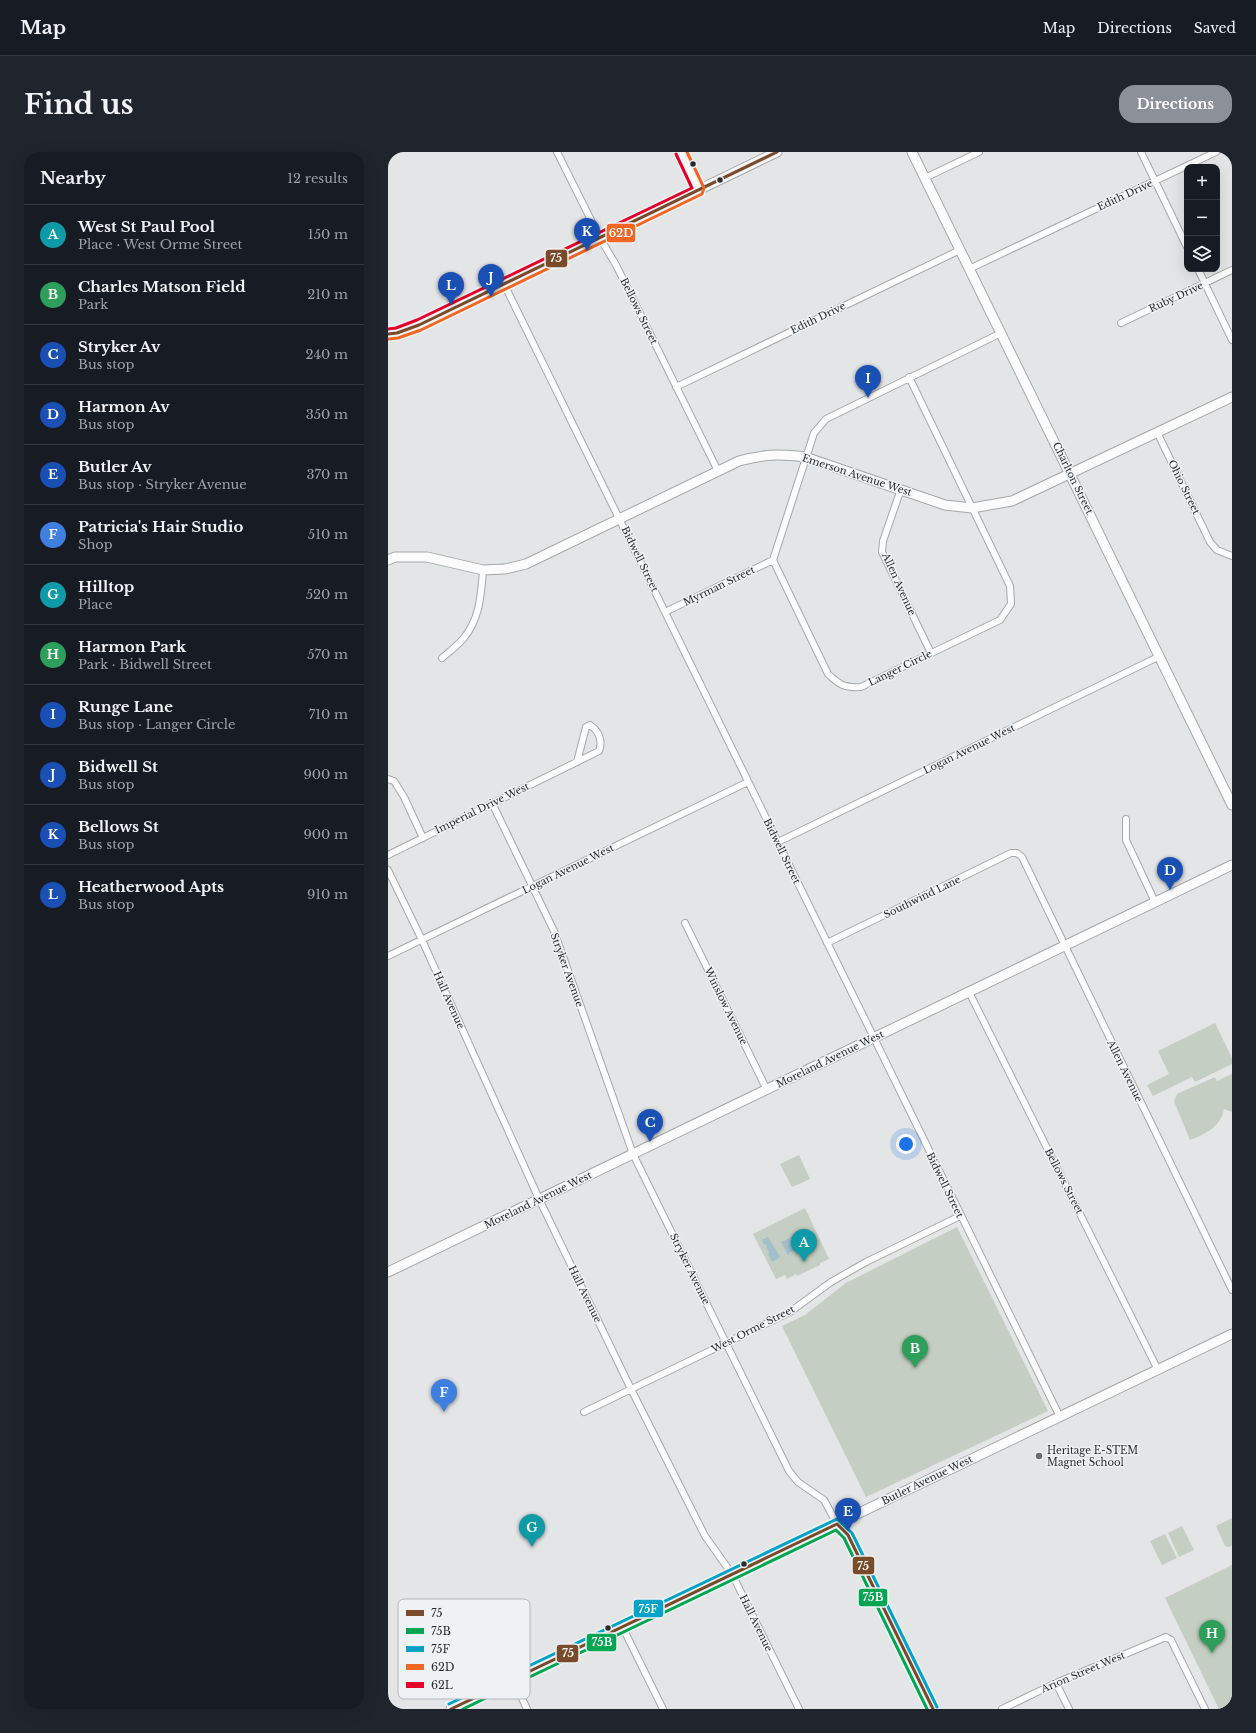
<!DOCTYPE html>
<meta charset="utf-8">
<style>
body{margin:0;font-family:"Libre Baskerville",serif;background:#20242c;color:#f1f3f6}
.controls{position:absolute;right:12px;top:12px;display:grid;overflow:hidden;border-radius:8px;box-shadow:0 4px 16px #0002}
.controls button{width:36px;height:36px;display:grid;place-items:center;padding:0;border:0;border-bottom:1px solid #363941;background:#171b24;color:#f1f3f6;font:20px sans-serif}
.you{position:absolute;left:518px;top:992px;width:14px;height:14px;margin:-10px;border:3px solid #fff;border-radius:50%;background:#1a73e8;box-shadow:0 0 0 6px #1a73e833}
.badge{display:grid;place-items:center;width:26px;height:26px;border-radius:50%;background:#8c9099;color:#fff;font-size:13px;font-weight:700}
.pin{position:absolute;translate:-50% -33px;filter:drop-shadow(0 1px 2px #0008)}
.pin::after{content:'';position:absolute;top:21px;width:14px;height:12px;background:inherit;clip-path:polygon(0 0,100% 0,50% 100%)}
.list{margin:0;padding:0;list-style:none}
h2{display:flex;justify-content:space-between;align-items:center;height:52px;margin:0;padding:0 16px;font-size:17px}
h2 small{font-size:13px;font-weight:400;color:#9ea1a6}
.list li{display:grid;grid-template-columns:26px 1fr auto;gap:12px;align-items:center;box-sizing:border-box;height:60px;padding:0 16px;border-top:1px solid #363941}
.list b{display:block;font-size:15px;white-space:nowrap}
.list p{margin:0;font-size:13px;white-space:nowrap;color:#9ea1a6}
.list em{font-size:13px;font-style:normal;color:#9ea1a6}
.icon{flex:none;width:22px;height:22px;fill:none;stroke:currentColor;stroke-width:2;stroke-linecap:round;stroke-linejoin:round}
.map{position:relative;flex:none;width:844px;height:1557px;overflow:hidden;border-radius:16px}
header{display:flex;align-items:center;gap:24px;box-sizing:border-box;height:56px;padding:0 20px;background:#171b24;border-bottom:1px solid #363941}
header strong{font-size:19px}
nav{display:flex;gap:22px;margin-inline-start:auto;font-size:14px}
.intro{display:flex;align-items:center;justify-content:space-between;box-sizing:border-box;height:96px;padding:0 24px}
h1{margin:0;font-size:28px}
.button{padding:10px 18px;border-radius:16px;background:#8c9099;color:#fff;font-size:14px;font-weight:700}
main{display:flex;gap:24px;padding:0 24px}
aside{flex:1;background:#171b24;border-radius:16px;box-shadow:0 4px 16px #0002}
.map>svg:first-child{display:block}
.green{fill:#c4cec2}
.water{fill:#a1c0cc}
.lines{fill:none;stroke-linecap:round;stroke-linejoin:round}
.street-casing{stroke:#a5a7a8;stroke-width:8}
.secondary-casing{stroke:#a5a7a8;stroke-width:11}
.street{stroke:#fbfbfb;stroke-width:6}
.secondary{stroke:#fbfbfb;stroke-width:9}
.bus-1-casing{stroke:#eff2f5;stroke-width:6}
.bus-2-casing{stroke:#eff2f5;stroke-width:6}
.bus-3-casing{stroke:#eff2f5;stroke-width:6}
.bus-4-casing{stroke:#eff2f5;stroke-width:6}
.bus-5-casing{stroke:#eff2f5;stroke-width:6}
.bus-1{stroke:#7a4b2a;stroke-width:3}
.bus-2{stroke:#00a651;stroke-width:3}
.bus-3{stroke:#02a3c6;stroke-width:3}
.bus-4{stroke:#f26522;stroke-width:3}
.bus-5{stroke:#e4002b;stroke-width:3}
.bus-dot{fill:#2b2c2d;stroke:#eff2f5;stroke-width:1.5}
.poi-dot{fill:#6b6d6e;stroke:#eff2f5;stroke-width:1.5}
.labels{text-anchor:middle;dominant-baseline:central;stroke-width:3;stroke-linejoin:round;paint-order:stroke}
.street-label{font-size:10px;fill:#2b2c2d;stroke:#eff2f5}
.poi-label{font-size:10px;fill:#2b2c2d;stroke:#eff2f5;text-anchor:start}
.key{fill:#eff2f5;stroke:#b4b7b9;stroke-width:1}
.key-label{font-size:11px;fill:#2b2c2d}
.line-badge{stroke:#eff2f5;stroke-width:1.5}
.badge-label{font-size:11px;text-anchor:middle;font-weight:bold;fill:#fff}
</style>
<header>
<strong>Map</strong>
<nav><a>Map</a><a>Directions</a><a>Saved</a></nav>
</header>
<div class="intro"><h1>Find us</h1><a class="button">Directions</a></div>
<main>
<aside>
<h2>Nearby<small>12 results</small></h2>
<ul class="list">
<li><span class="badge" style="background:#0f9aa8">A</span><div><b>West St Paul Pool</b><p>Place · West Orme Street</p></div><em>150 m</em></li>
<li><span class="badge" style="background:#2e9e5b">B</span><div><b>Charles Matson Field</b><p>Park</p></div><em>210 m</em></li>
<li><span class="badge" style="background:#1a4fb4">C</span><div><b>Stryker Av</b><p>Bus stop</p></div><em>240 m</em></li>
<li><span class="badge" style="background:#1a4fb4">D</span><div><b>Harmon Av</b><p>Bus stop</p></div><em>350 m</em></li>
<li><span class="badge" style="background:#1a4fb4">E</span><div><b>Butler Av</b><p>Bus stop · Stryker Avenue</p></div><em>370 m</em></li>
<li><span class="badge" style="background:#3f7fe0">F</span><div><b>Patricia's Hair Studio</b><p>Shop</p></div><em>510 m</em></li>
<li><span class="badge" style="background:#0f9aa8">G</span><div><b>Hilltop</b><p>Place</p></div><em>520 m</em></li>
<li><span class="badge" style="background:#2e9e5b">H</span><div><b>Harmon Park</b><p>Park · Bidwell Street</p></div><em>570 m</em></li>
<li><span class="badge" style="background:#1a4fb4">I</span><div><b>Runge Lane</b><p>Bus stop · Langer Circle</p></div><em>710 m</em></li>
<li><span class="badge" style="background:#1a4fb4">J</span><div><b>Bidwell St</b><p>Bus stop</p></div><em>900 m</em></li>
<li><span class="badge" style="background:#1a4fb4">K</span><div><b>Bellows St</b><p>Bus stop</p></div><em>900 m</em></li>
<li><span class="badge" style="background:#1a4fb4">L</span><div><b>Heatherwood Apts</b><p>Bus stop</p></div><em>910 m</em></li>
</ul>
</aside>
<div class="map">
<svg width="844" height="1557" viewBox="0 0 844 1557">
<rect width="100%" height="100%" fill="#e3e5e6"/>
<path class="green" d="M 827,871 L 844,906 L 844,912 L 807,930 L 804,925 L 765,944 L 759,933 L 781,922 L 770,899 Z
M 844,922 L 844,960 L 836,957 C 833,975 817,982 802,988 L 786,949 L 789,942 L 827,925 L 829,929 Z
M 411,1003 L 422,1027 L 404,1035 L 392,1012 Z
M 417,1056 L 441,1107 L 432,1111 L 432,1113 L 409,1124 L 408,1122 L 399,1127 L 397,1123 L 388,1127 L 365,1082 Z
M 569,1075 L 660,1259 L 478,1345 L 394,1174 L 417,1163 L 458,1131 Z
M 844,1366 L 844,1393 L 841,1395 L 837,1394 L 828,1374 Z
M 794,1374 L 806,1398 L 791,1405 L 780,1381 Z
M 777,1382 L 789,1406 L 774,1413 L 762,1389 Z
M 844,1413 L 844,1557 L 831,1557 L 777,1446 Z"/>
<path class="water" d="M 417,1079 L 422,1091 L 401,1101 L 401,1103 L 400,1103 L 393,1090 Z
M 380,1085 L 392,1105 L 384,1110 L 380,1102 L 381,1101 L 378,1094 L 379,1093 L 378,1092 L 376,1093 L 374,1088 Z"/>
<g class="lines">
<defs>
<path id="street" d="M 169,0 L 212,86 L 228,113 L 330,319
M 293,0 L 311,38
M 753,0 L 799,95
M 537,26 L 591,0
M 581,117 L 828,0
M 810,117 L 844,188
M 116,132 L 672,1265
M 733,171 L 844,118
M 521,225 L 622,434 L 623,452 L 612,468 L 473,535 C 456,536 452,533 440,522 L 385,408 L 426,281 L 438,267 L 613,181
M 288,235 L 572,98
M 769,280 L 822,390 L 829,398 L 844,404
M 513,337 L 495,389 L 494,400 L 543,501
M 277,460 L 385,408
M 54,506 C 61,500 69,494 75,487 C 92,467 93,443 95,418
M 0,627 L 6,629 L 16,645 L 35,686
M 104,651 L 166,779 L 245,1002 L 401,1319 L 410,1330 L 436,1348 L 449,1372
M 738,667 L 738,688 L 767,750
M 390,690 L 772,504
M 0,703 L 211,599 C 215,589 211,579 202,573 L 198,575 L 189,610
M 0,718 L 34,788 L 151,1047 L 243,1237 L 317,1384 L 344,1422 L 411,1557
M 297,771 L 379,938
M 439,791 L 623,701 L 629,701 L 634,705 L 844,1138
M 0,804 L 360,630
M 581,840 L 770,1218
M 196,1260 L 402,1160 L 443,1130 L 478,1110 L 572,1064
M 234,1474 L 275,1557
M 125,1527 L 139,1557
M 668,1531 L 681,1557
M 614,1557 L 668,1531 L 778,1485 L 783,1488 L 817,1557"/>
<path id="secondary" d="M 524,0 L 844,653
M 0,182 L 9,181 L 31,173 L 389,0
M 0,408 L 7,405 L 39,405 L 95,418 L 117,417 L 138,412 L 351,309 C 376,302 392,302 417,305 L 557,353 L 584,356 L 624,349 L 844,245
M 0,1120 L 844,713
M 449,1372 L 460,1383 L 545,1557
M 63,1557 L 844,1182"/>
</defs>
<use href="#street" class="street-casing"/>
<use href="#secondary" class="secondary-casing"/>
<use href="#street" class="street"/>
<use href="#secondary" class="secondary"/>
<defs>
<path id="bus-1" d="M 0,182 L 9,181 L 31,173 L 389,0
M 63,1557 L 449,1372 L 460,1383 L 545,1557"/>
<path id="bus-2" d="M 75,1557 L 448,1378 L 456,1386 L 539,1557"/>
<path id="bus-3" d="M 61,1552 L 449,1367 L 464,1381 L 549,1555"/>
<path id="bus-4" d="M 1,187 L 10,186 L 33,178 L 314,42 L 316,36 L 299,0"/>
<path id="bus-5" d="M 0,177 L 8,176 L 29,168 L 304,36 L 288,2"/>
</defs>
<use href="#bus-1" class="bus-1-casing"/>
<use href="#bus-2" class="bus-2-casing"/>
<use href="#bus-3" class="bus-3-casing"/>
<use href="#bus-4" class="bus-4-casing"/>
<use href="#bus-5" class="bus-5-casing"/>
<use href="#bus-1" class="bus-1"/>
<use href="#bus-2" class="bus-2"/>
<use href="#bus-3" class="bus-3"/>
<use href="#bus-4" class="bus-4"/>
<use href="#bus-5" class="bus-5"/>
</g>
<g class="bus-dot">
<circle cx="305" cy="12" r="3.5"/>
<circle cx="332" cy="28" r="3.5"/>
<circle cx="356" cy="1412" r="3.5"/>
<circle cx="220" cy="1476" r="3.5"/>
</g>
<circle class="poi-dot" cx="651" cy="1304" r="4"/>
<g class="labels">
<g class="street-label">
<text transform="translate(737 43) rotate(-25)">Edith Drive</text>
<text transform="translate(788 145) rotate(-25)">Ruby Drive</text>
<text transform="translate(251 159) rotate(64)">Bellows Street</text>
<text transform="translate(430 166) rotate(-26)">Edith Drive</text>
<text transform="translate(469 323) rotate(18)">Emerson Avenue West</text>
<text transform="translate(685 326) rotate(64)">Charlton Street</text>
<text transform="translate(796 335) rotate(64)">Ohio Street</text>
<text transform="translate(252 407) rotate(64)">Bidwell Street</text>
<text transform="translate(511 432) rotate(66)">Allen Avenue</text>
<text transform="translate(331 434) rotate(-26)">Myrman Street</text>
<text transform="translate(512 516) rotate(-26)">Langer Circle</text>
<text transform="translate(581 597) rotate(-26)">Logan Avenue West</text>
<text transform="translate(94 656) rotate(-26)">Imperial Drive West</text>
<text transform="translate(394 699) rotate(64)">Bidwell Street</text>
<text transform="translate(180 717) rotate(-26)">Logan Avenue West</text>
<text transform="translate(534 745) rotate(-26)">Southwind Lane</text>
<text transform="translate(179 818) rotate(70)">Stryker Avenue</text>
<text transform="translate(61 848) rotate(66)">Hall Avenue</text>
<text transform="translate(338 854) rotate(64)">Winslow Avenue</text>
<text transform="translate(442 907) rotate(-26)">Moreland Avenue West</text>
<text transform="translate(737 919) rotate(64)">Allen Avenue</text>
<text transform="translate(676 1029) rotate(63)">Bellows Street</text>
<text transform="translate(557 1033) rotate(64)">Bidwell Street</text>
<text transform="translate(150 1048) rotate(-26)">Moreland Avenue West</text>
<text transform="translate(302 1117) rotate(64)">Stryker Avenue</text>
<text transform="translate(197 1142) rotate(64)">Hall Avenue</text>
<text transform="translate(365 1177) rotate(-27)">West Orme Street</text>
<text transform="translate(539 1328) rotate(-26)">Butler Avenue West</text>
<text transform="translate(368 1471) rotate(64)">Hall Avenue</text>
<text transform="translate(695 1520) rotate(-23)">Arion Street West</text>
</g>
<g class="poi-label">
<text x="659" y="1298">Heritage E-STEM<tspan x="659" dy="12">Magnet School</tspan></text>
</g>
</g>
<rect x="10" y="1447" width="132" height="100" rx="6" class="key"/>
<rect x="18" y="1458" width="18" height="6" fill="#7a4b2a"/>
<rect x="18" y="1476" width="18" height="6" fill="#00a651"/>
<rect x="18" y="1494" width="18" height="6" fill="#02a3c6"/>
<rect x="18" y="1512" width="18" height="6" fill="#f26522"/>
<rect x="18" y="1530" width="18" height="6" fill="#e4002b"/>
<g class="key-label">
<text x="43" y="1465">75</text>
<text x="43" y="1483">75B</text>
<text x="43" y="1501">75F</text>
<text x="43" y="1519">62D</text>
<text x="43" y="1537">62L</text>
</g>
<g class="line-badge">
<rect x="218" y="71" width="30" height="20" rx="4" fill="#f26522"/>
<rect x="157" y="97" width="23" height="19" rx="4" fill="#7a4b2a"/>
<rect x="464" y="1404" width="23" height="19" rx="4" fill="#7a4b2a"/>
<rect x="470" y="1436" width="30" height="19" rx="4" fill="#00a651"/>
<rect x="245" y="1447" width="31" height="19" rx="4" fill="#02a3c6"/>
<rect x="198" y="1481" width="31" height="19" rx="4" fill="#00a651"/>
<rect x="168" y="1492" width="23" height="19" rx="4" fill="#7a4b2a"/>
</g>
<g class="badge-label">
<text x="233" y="85">62D</text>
<text x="168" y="110">75</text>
<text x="475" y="1418">75</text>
<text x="485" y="1449">75B</text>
<text x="260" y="1461">75F</text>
<text x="214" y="1494">75B</text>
<text x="180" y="1505">75</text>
</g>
</svg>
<div class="controls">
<button>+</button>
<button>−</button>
<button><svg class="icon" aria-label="layers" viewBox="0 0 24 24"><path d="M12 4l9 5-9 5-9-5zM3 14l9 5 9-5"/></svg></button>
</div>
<div class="you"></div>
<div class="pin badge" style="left:416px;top:1110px;background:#0f9aa8">A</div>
<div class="pin badge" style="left:527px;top:1216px;background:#2e9e5b">B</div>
<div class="pin badge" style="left:262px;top:990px;background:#1a4fb4">C</div>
<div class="pin badge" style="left:782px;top:738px;background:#1a4fb4">D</div>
<div class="pin badge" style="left:460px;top:1379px;background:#1a4fb4">E</div>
<div class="pin badge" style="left:56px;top:1260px;background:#3f7fe0">F</div>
<div class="pin badge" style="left:144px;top:1395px;background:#0f9aa8">G</div>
<div class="pin badge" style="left:824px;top:1501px;background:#2e9e5b">H</div>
<div class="pin badge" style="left:480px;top:246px;background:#1a4fb4">I</div>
<div class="pin badge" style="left:103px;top:145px;background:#1a4fb4">J</div>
<div class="pin badge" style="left:199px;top:99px;background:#1a4fb4">K</div>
<div class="pin badge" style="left:63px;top:153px;background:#1a4fb4">L</div>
</div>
</main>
